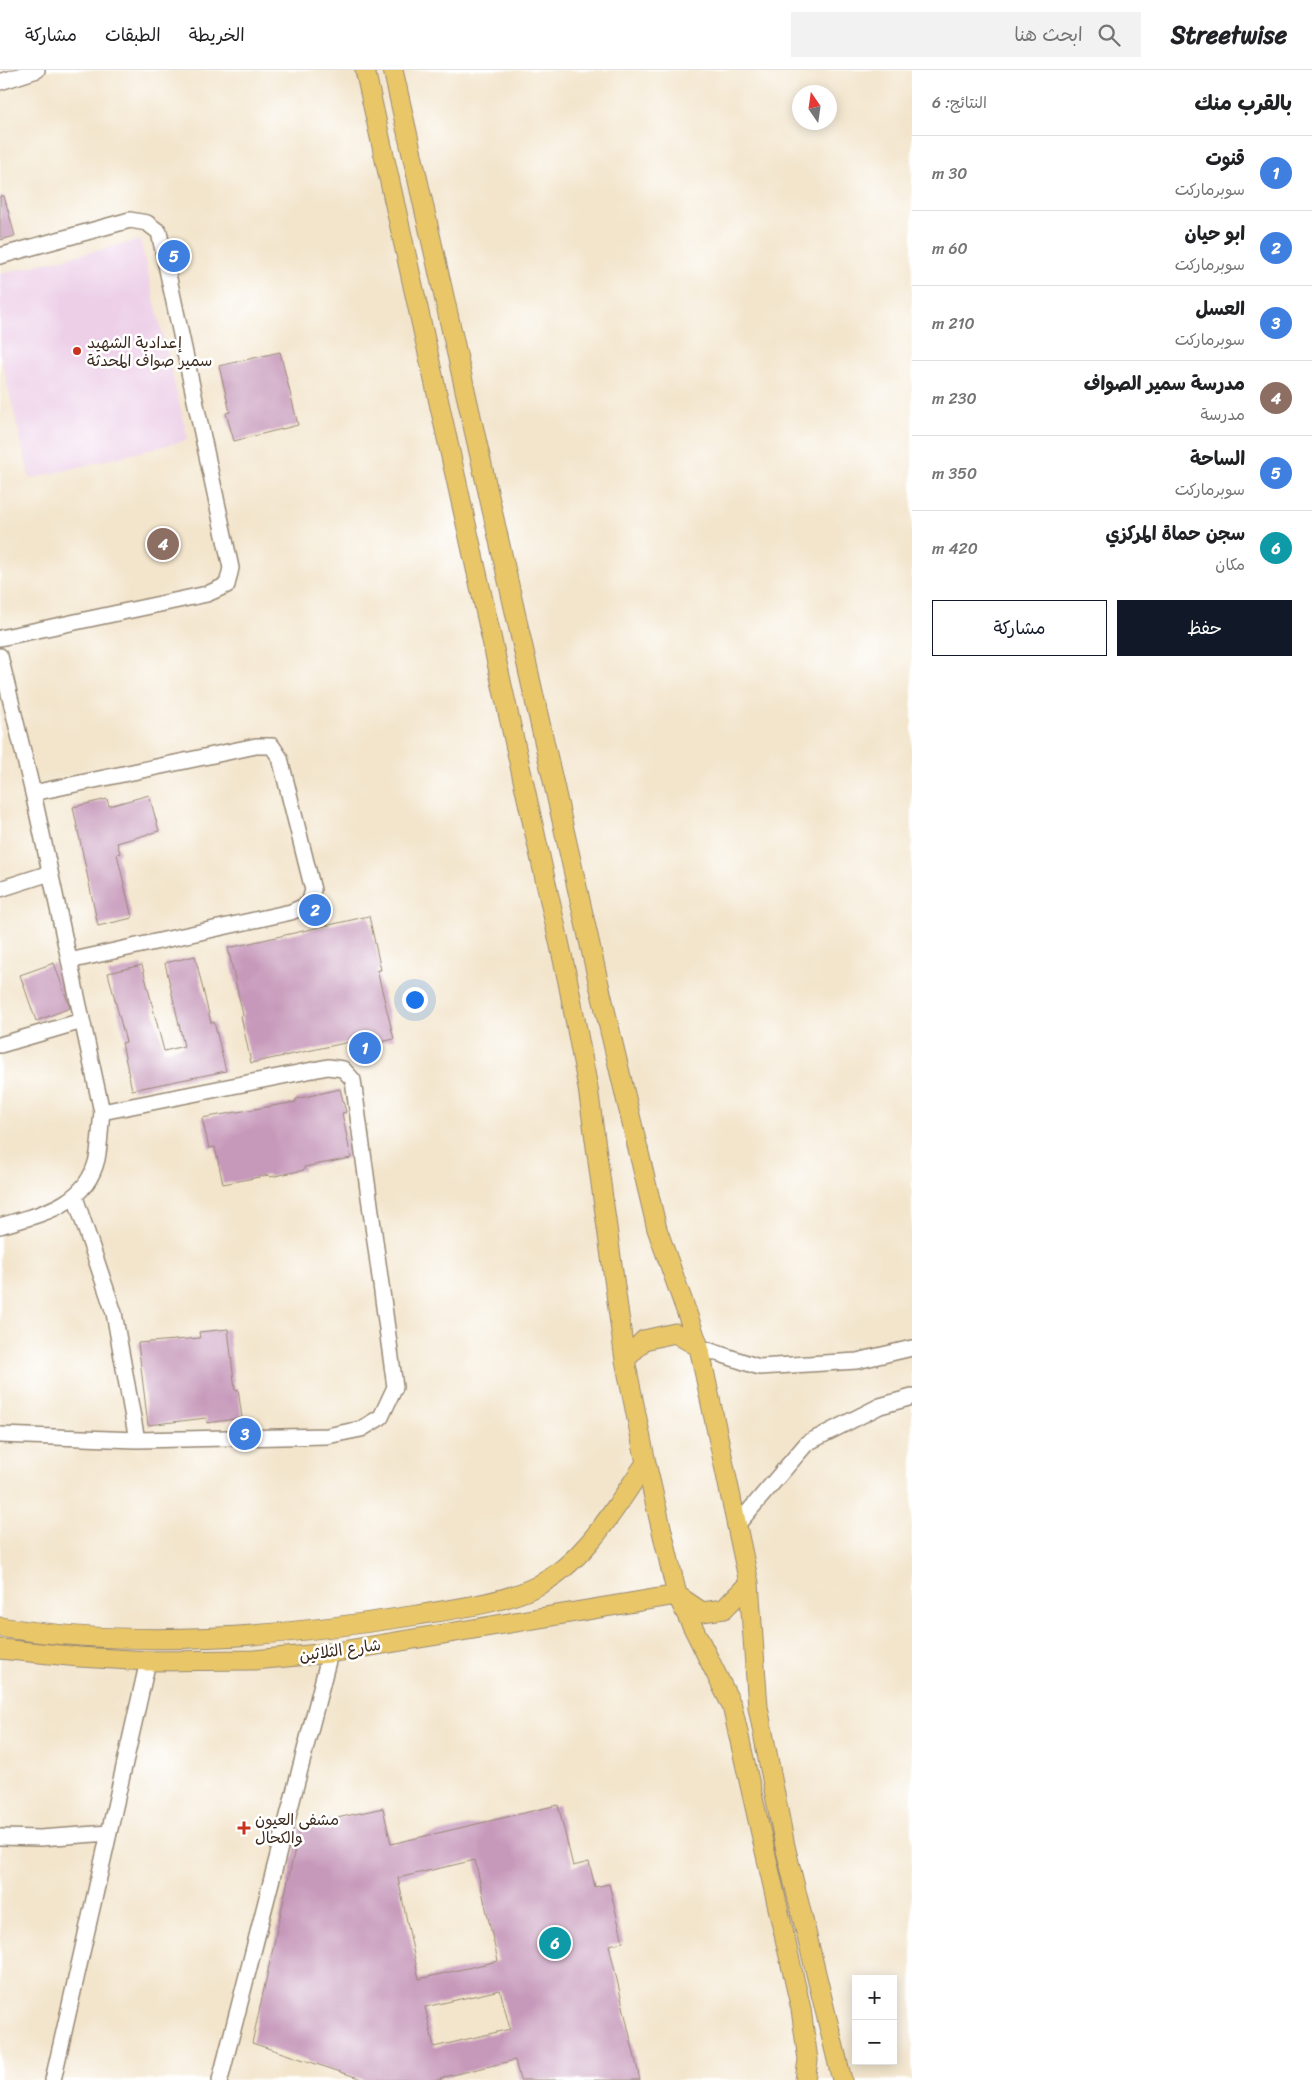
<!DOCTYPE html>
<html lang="ar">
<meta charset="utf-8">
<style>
body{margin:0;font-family:Sriracha,"Playpen Sans Arabic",sans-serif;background:#f2f2f2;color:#202124;direction:rtl}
.controls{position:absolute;right:15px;bottom:15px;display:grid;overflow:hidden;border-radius:0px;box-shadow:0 2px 12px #0003}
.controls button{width:45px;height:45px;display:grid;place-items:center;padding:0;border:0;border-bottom:1px solid #e0e0e0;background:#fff;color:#202124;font:25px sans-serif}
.compass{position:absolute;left:792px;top:15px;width:45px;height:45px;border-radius:50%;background:#fff;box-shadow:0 2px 12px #0003;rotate:347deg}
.you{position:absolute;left:414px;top:929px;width:18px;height:18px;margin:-12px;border:4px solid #fff;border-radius:50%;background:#1a73e8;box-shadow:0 0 0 8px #1a73e833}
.badge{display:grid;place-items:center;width:32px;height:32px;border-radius:50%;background:#111827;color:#fff;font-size:16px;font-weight:700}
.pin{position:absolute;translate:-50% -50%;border:2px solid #fff;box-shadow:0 1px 5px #0006}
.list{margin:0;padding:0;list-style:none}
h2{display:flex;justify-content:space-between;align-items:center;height:65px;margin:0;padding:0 20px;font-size:21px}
h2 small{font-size:16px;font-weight:400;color:#757577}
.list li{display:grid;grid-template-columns:32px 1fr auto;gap:15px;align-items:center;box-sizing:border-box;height:75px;padding:0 20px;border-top:1px solid #e0e0e0}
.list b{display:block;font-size:19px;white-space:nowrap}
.list p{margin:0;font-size:16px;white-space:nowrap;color:#757577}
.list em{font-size:16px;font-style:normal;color:#757577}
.actions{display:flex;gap:10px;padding:15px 20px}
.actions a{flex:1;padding:11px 0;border:1px solid #111827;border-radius:0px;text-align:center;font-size:18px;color:#111827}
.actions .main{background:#111827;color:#fff}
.icon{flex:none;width:28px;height:28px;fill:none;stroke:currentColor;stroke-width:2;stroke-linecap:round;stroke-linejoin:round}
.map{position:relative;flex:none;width:912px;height:2010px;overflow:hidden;direction:ltr}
header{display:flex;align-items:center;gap:30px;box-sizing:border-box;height:70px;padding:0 25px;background:#fff;border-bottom:1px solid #e0e0e0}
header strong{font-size:24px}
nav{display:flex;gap:28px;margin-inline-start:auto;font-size:18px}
.search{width:350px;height:45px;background:#f2f2f2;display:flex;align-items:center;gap:12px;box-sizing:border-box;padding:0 18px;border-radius:0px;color:#757577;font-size:19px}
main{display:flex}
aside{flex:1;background:#fff}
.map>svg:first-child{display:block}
.built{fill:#edd0e8}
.building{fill:#c698ba;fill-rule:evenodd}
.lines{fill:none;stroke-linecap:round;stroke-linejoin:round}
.minor-casing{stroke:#978875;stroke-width:18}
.major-casing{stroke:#978875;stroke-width:21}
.minor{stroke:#fff;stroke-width:15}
.major{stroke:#e9c769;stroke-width:19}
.poi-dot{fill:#c8321e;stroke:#fff;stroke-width:2}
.labels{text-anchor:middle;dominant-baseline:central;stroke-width:5;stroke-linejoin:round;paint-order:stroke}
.poi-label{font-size:16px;fill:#3b2a1e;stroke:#fff;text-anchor:start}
.street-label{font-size:16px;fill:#3b2a1e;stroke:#fff}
</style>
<header>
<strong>Streetwise</strong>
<div class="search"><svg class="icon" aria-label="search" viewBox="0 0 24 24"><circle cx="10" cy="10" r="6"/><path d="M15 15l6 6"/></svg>ابحث هنا</div>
<nav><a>الخريطة</a><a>الطبقات</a><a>مشاركة</a></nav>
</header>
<main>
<aside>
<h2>بالقرب منك<small>النتائج: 6</small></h2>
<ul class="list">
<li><span class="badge" style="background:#3f7fe0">1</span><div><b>قنوت</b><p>سوبرماركت</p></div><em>30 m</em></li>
<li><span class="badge" style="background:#3f7fe0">2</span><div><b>ابو حيان</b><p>سوبرماركت</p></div><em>60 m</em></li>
<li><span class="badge" style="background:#3f7fe0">3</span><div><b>العسل</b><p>سوبرماركت</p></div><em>210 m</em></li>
<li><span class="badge" style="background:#8d6e63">4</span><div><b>مدرسة سمير الصواف</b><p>مدرسة</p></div><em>230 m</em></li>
<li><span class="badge" style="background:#3f7fe0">5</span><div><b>الساحة</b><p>سوبرماركت</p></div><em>350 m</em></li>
<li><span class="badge" style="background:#0f9aa8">6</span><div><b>سجن حماة المركزي</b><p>مكان</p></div><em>420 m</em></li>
</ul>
<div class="actions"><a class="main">حفظ</a><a>مشاركة</a></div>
</aside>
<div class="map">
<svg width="912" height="2010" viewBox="0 0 912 2010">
<rect width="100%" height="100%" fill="#fff"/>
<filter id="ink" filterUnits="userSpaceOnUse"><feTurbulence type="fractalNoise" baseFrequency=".02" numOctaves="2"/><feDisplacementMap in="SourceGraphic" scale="10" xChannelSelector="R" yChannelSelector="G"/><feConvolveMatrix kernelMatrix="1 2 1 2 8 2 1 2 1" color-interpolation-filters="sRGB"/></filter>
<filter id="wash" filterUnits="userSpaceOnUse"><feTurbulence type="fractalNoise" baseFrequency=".0096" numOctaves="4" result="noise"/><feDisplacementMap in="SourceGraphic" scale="20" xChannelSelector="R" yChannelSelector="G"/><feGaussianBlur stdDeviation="1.12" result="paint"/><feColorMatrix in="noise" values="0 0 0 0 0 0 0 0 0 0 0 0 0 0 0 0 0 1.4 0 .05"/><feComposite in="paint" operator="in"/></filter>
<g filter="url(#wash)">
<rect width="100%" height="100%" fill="#f3e5cc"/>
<path class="built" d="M 140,170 L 188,370 L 30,409 L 0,283 L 0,204 Z"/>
<g id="blocks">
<path class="building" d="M 0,126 L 4,126 L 15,166 L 0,170 Z
M 280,282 L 298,355 L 234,371 L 226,343 L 230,342 L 219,296 Z
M 149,725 L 159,761 L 117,773 L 120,783 L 117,784 L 132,848 L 98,856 L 73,737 L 107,729 L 109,736 Z
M 369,846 L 381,900 L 377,900 L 394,969 L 360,977 L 359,970 L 251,993 L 241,946 L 243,945 L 228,878 Z
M 195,886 L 211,953 L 214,952 L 226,1001 L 132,1020 L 122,973 L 126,972 L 108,903 L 142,895 L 164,981 L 184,976 L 165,893 Z
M 54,893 L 70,938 L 36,951 L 20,905 Z
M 340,1019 L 346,1042 L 342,1043 L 351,1088 L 304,1097 L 304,1100 L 270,1107 L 269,1105 L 223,1114 L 215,1077 L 209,1078 L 202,1048 L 296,1032 L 296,1029 Z
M 228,1259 L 235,1320 L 238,1319 L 242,1348 L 207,1353 L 206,1348 L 148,1355 L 138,1273 L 200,1268 L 199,1262 Z
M 558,1735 L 573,1796 L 589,1792 L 595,1817 L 609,1814 L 623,1872 L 609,1875 L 640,2010 L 520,2010 L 515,1990 L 440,2008 L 441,2010 L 365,2010 L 252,1973 L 300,1756 L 383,1738 L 391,1774 ZM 475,1790 L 498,1891 L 419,1909 L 398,1808 ZM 500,1920 L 510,1959 L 434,1977 L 425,1937 Z"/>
</g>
</g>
<g filter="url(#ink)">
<use href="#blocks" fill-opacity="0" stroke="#978875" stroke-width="1"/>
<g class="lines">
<defs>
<path id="minor" d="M 0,12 L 37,0
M 0,186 L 130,150 L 147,153 L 159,162 L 231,498 L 227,515 L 207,524 L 0,568
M 0,586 L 33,723 L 102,1042 C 100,1058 100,1074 97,1089 C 86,1136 40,1144 0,1156
M 33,723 L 256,676 L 272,676 L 280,688 L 313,820 L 309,834 L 291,842 L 69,891
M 0,819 L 50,803
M 0,975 L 82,951
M 75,1127 L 114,1243 L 137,1370
M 699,1277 L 759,1297 L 857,1291 L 912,1278
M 0,1365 L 137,1370 L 327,1366 L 361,1359 L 381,1347 L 395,1317 L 353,1010 L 343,999 L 328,997 L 102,1042
M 737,1455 L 807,1373 L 880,1336 L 912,1327
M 0,1767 L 40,1768 L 109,1763
M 53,2010 L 148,1591
M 220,2010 L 330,1583"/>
<path id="major" d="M 365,0 L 568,912 L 588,1018 L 625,1290 L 646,1393 L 677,1525 L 732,1636 L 801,1939 L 808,1990 L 805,2010
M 393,0 L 597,906 L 657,1159 L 699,1277 L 749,1513 L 758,1637 L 785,1776 L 842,2010
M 625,1290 L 644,1270 L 675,1263 L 699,1277
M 0,1557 C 138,1579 280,1567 417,1545 C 454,1539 504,1533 537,1516 C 587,1490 615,1437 646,1393
M 0,1579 L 79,1587 L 148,1591 L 254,1590 L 330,1583 L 677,1525 L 702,1542 L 724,1539 L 749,1513"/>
</defs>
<use href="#minor" class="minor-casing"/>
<use href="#major" class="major-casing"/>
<use href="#minor" class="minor"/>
<use href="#major" class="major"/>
</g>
</g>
<g class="poi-dot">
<circle cx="77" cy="281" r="5"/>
<path d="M241.5 1750.5h5v5h5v5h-5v5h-5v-5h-5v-5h5z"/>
</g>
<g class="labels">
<g class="poi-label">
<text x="87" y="272">إعدادية الشهيد<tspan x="87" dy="18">سمير صواف المحدثة</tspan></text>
<text x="255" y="1749">مشفى العيون<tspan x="255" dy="18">والكحال</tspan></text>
</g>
<g class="street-label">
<text transform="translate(340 1580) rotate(-8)">شارع الثلاثين</text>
</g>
</g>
</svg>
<div class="controls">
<button>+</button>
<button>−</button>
</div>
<svg class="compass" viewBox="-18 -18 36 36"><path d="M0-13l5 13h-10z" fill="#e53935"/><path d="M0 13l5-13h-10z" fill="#757577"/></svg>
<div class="you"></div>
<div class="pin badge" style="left:365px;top:978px;background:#3f7fe0">1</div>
<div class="pin badge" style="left:315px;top:840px;background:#3f7fe0">2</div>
<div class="pin badge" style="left:245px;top:1364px;background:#3f7fe0">3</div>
<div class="pin badge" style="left:163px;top:474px;background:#8d6e63">4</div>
<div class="pin badge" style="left:174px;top:186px;background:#3f7fe0">5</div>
<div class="pin badge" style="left:555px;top:1873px;background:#0f9aa8">6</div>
</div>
</main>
